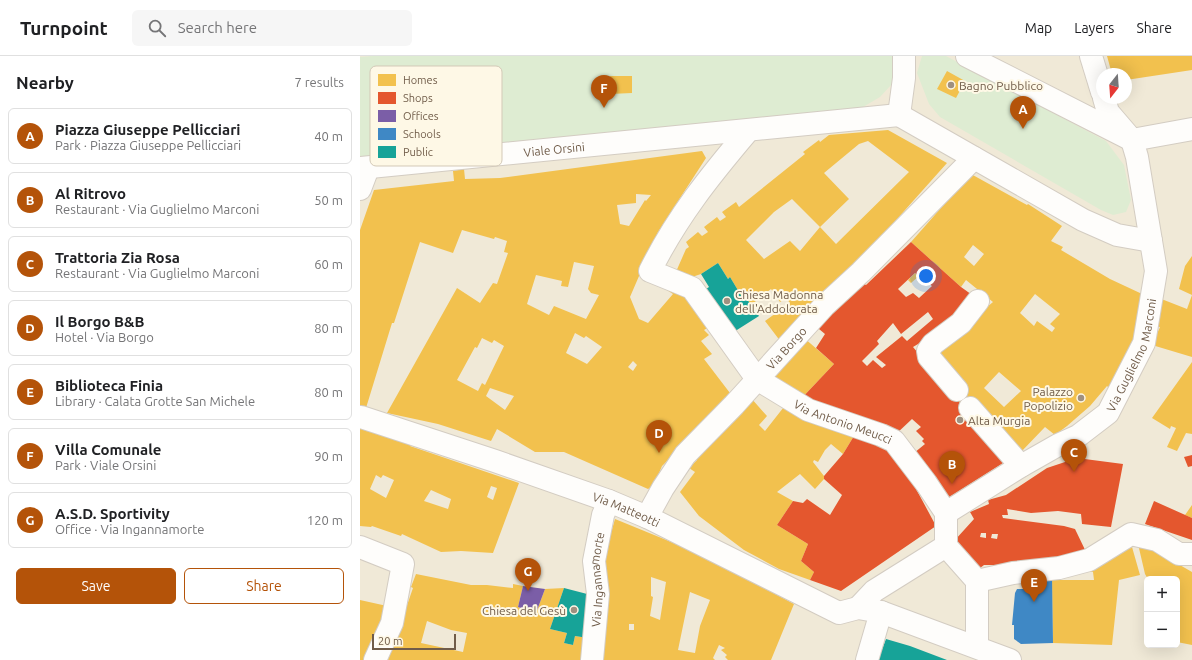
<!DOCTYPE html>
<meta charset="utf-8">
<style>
body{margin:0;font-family:Ubuntu,sans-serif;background:#f6f6f6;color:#202124}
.controls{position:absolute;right:12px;bottom:12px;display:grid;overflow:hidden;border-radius:6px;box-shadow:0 4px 16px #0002}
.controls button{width:36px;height:36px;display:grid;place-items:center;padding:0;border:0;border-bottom:1px solid #e0e0e0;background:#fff;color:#202124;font:20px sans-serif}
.compass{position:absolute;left:736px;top:12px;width:36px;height:36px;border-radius:50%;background:#fff;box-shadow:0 4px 16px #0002;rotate:197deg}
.scale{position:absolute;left:12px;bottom:10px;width:84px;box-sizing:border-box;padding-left:4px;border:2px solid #705c49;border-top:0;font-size:11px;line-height:14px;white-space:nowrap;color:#705c49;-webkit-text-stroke:3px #fef8e6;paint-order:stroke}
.you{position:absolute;left:566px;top:220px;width:14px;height:14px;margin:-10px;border:3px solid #fff;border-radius:50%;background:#1a73e8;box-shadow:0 0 0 6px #1a73e833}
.badge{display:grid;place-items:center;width:26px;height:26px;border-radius:50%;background:#b45309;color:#fff;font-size:13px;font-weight:700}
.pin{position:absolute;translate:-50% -33px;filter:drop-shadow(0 1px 2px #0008)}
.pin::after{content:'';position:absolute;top:21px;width:14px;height:12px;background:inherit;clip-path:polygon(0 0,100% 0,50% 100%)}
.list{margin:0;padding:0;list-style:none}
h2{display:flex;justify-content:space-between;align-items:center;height:52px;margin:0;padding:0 16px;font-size:17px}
h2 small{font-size:13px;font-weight:400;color:#757577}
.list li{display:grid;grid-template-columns:26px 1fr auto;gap:12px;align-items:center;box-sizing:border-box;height:56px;margin:0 8px 8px;padding:0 8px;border:1px solid #e0e0e0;border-radius:6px}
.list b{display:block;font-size:15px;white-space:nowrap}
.list p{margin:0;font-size:13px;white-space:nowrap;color:#757577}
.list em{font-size:13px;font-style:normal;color:#757577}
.actions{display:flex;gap:8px;padding:12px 16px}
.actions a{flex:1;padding:9px 0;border:1px solid #b45309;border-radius:6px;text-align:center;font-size:14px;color:#b45309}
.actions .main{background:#b45309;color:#fff}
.icon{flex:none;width:22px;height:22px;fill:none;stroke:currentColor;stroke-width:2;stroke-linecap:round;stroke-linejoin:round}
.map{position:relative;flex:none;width:832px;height:604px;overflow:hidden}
header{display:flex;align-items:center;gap:24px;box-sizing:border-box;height:56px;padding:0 20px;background:#fff;border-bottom:1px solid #e0e0e0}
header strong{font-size:19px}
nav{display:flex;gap:22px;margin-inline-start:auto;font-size:14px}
.search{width:280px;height:36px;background:#f6f6f6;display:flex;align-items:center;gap:10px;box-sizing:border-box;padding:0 14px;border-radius:6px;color:#757577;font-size:15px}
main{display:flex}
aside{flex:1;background:#fff}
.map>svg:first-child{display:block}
.residential{fill:#f0e9d7;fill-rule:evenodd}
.green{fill:#deecd2}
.homes{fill:#f2c14e;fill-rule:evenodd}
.shops{fill:#e4572e;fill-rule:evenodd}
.offices{fill:#7b5ea7}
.schools{fill:#3f88c5}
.public{fill:#17a398}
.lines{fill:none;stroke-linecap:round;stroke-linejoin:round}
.minor-casing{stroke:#d3ccc2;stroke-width:24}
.minor{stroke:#fefdfb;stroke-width:22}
.poi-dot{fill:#9f9080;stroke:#fef8e6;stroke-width:1.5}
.labels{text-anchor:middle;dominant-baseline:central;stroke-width:4;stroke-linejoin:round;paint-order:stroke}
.poi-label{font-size:12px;fill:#705c49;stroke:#fef8e6;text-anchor:start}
.street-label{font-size:12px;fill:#705c49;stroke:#fef8e6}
.key{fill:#fef8e6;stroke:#d3c9b7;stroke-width:1}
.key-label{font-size:11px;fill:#705c49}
</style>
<header>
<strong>Turnpoint</strong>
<div class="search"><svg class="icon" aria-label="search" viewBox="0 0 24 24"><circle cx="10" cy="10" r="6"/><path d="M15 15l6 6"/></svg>Search here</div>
<nav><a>Map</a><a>Layers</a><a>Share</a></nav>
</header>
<main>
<aside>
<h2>Nearby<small>7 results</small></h2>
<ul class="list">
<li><span class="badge">A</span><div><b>Piazza Giuseppe Pellicciari</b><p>Park · Piazza Giuseppe Pellicciari</p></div><em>40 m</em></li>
<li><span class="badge">B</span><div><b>Al Ritrovo</b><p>Restaurant · Via Guglielmo Marconi</p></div><em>50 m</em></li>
<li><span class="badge">C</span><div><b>Trattoria Zia Rosa</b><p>Restaurant · Via Guglielmo Marconi</p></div><em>60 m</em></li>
<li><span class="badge">D</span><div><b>Il Borgo B&amp;B</b><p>Hotel · Via Borgo</p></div><em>80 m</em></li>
<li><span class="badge">E</span><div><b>Biblioteca Finia</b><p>Library · Calata Grotte San Michele</p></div><em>80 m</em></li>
<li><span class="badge">F</span><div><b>Villa Comunale</b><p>Park · Viale Orsini</p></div><em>90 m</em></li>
<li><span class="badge">G</span><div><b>A.S.D. Sportivity</b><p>Office · Via Ingannamorte</p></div><em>120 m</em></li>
</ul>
<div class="actions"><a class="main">Save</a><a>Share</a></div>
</aside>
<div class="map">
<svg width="832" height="604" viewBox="0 0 832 604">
<rect width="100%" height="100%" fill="#f5f1e7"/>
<path class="residential" d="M 0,0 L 832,0 L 832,604 L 0,604 ZM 742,18 L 766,18 L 766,42 L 742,42 ZM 787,523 L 817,523 L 817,589 L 787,589 Z"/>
<path class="green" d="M 13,0 L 537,0 L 532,28 L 520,41 L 503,51 L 22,108 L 0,108 L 0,1 Z
M 562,0 L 586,0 L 746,85 L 764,109 L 771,144 L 766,156 L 753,159 L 741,154 L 580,61 L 569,48 L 557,17 Z"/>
<path class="homes" d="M 747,0 L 832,0 L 832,14 L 766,24 L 766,18 L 752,18 Z
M 587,15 L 605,25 L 596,42 L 577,33 Z
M 250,20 L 272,20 L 272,37 L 250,38 Z
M 528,74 L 587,107 L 496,209 L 421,286 L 405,265 L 430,247 L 426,242 L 420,246 L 411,233 L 391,249 L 384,239 L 382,241 L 370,221 L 368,223 L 358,207 L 341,218 L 329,222 L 352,269 L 344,274 L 349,279 L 341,285 L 352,298 L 344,303 L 373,341 L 302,410 L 294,429 L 288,433 L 204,396 L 175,396 L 137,373 L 131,385 L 78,368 L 27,357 L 97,232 L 120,247 L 133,227 L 137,228 L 148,197 L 144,196 L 147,185 L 135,181 L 134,183 L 102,174 L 93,197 L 60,186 L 34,267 L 32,267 L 6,352 L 0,349 L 0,174 L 14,134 L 94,125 L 93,115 L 104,113 L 105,123 L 140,122 L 342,95 L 346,102 L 298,176 L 270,241 L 279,263 L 288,267 L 313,238 L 307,234 L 311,218 L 315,218 L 326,193 L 329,191 L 326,186 L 338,176 L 342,180 L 348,176 L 344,171 L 357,161 L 360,165 L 366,161 L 362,156 L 376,146 L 379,151 L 445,98 L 443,96 L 459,84 L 460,86 L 469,79 ZM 508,85 L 549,116 L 476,188 L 460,171 L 440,195 L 430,185 L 404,203 L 386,184 L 414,156 L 432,143 L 460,171 L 489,143 L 464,117 L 499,88 ZM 276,138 L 291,139 L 286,145 L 285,144 L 269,170 L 260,168 L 257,149 L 276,147 ZM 214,206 L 234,210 L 228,233 L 231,237 L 239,239 L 226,263 L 194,250 L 189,259 L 167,248 L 176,219 L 202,225 L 201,230 L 208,231 ZM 215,277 L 224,282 L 226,280 L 242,291 L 227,308 L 206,297 ZM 122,282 L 132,287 L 134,284 L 144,290 L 125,329 L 122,327 L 118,335 L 97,324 L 115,291 L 117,292 ZM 273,305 L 277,309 L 273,315 L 268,311 ZM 130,332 L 154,340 L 145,354 L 126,340 Z
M 611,118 L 667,149 L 668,148 L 702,170 L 691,185 L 703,191 L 701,194 L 750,223 L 780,237 L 804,244 L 827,253 L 832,239 L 819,233 L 825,210 L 832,200 L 832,301 L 792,289 L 800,271 L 781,268 L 749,332 L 747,330 L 730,350 L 707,370 L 695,379 L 685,371 L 660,397 L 606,356 L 593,337 L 574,296 L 633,246 L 606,224 L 601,231 L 551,186 ZM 613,189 L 624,198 L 614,210 L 604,201 ZM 675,238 L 700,258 L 690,268 L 695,272 L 692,276 L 677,265 L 674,270 L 660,257 ZM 639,316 L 661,335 L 644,351 L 624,332 Z
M 555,217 L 559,220 L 551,227 L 548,224 Z
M 443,281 L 474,308 L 439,345 L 405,320 Z
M 832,306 L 832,378 L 826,377 L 817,395 L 807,391 L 816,372 L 811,370 L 810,373 L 792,362 Z
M 391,342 L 407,360 L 399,369 L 405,375 L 427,347 L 497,375 L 483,398 L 471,388 L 465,394 L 458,406 L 454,404 L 453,406 L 464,420 L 464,423 L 455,433 L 440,418 L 417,436 L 433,445 L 417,469 L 448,488 L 441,505 L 454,516 L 450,524 L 419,513 L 384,494 L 339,460 L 320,436 L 335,416 L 329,412 L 337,404 L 334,402 Z
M 0,371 L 51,387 L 50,390 L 159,427 L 133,497 L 101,495 L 81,496 L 42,478 L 41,480 L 12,470 L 11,471 L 0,470 ZM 16,419 L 21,422 L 23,419 L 34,424 L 26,442 L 10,433 ZM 131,430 L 137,432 L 133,444 L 127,441 ZM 71,434 L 91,443 L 88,453 L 64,445 Z
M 832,449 L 832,462 L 825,459 Z
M 255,463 L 343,499 L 434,548 L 411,604 L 368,604 L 365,601 L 367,599 L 361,594 L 365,592 L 359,589 L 353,602 L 355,604 L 239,604 L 244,501 ZM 291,521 L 306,526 L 300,564 L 290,560 L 293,541 L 291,540 ZM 330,536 L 350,544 L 340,570 L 335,597 L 318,594 ZM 269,568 L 274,568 L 274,574 L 269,574 Z
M 778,488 L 785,489 L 832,516 L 832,589 L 817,586 L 817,523 L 788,523 L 785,518 Z
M 772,491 L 780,519 L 759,524 L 752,589 L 693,587 L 692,524 L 734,524 L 733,516 L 729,515 L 727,509 Z
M 56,518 L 111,529 L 127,529 L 153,532 L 153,528 L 163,530 L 158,551 L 176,557 L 185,533 L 204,532 L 190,573 L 207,577 L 204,587 L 213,589 L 215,580 L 228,582 L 226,604 L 28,604 L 53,532 L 51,531 ZM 67,565 L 91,574 L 107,577 L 103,596 L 61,587 Z
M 0,544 L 27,550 L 4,604 L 0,604 Z"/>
<path class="shops" d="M 551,186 L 601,231 L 615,241 L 585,272 L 553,291 L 648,404 L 588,442 L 554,397 L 565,388 L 562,385 L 564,383 L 556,375 L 561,371 L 552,363 L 535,379 L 439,345 L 474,308 L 456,292 L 465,278 L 453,268 L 499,225 L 506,229 ZM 555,217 L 572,230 L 559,242 L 553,237 L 546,241 L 538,233 ZM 568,256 L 573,263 L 547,285 L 542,280 L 516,301 L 526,309 L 522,312 L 513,304 L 507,310 L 502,305 L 519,288 L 517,285 L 533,267 L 541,278 Z
M 497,375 L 526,387 L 547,416 L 576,470 L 481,535 L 450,524 L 454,516 L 441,505 L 448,488 L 417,469 L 433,445 L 443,447 L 447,443 L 470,459 L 482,439 L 464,423 L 464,420 L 483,398 Z
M 832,399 L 832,410 L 828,411 L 824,401 Z
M 717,402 L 763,408 L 751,471 L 722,468 L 721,458 L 698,455 L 671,457 L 647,453 L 648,459 L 642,459 L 643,462 L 704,470 L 715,473 L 728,500 L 652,509 L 624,509 L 620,512 L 595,484 L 614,463 L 610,456 L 629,448 L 628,444 L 646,439 L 687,412 ZM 621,477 L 626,477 L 626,482 L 620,481 ZM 632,478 L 638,478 L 637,483 L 631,482 Z
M 794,445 L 832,462 L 832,484 L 785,468 Z"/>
<path class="offices" d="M 163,530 L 185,533 L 176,557 L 158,551 Z"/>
<path class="schools" d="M 671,519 L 692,519 L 693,587 L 661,588 L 654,583 L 654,569 L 652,569 L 655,537 L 657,533 L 671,533 Z"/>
<path class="public" d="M 358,207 L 368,223 L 370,221 L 382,241 L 384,239 L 399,260 L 369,279 L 343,235 L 349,231 L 341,218 Z
M 204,532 L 231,539 L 228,582 L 215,580 L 213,589 L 204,587 L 207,577 L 190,573 Z
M 526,583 L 550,590 L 587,604 L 518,604 Z"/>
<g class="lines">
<defs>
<g id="minor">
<path d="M 607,0 L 772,84 L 832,73"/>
<path d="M 731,0 L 742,36"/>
<path d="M 539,59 L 723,164 L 757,179 L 791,185"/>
<path d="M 539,59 L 544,22 L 544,0"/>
<path id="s1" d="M 388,75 C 349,121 317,161 290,215 L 332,232 L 397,323 L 448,354 L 521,379 L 534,385 L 566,427 L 586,457"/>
<path id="s2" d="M 0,112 L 539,59"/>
<path d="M 0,133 L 8,112"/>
<path d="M 597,334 L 569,301 L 568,295 L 573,288 L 601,267 L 618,245"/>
<path d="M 610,352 L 661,410"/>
<path id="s3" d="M 1,361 L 135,405 L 249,445 L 287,461 L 479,557 L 498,552 L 521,556 L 650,604"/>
<path id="s4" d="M 287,461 L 303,432 L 325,399 L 374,349 L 464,250 L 501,216 L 614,102"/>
<path id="s5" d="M 586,490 L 586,457 L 661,410 L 698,389 L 718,380 L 748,357 L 784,287 L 796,215 L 777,101 L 772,84 L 748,56 L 744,42"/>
<path d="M 586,490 L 617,525 L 617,591"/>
<path d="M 0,491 L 43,508 L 32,567 L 15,604"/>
<path d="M 617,525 L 653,517 L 699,512 L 729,504 L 771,478 L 797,484 L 819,498 L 832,498"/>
<path d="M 498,552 L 514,535 L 586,490"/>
<path id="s6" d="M 232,604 L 238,538 L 234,505 L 243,459 L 249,445"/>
<path d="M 507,604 L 521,556"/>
</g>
</defs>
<use href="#minor" class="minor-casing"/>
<use href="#minor" class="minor"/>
</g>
<g class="poi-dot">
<circle cx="591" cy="29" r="4"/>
<circle cx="367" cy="245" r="4"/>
<circle cx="721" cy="342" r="4"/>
<circle cx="600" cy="364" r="4"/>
<circle cx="214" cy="554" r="4"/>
</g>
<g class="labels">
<g class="poi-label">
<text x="599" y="29">Bagno Pubblico</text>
<text x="375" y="238">Chiesa Madonna<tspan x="375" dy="14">dell'Addolorata</tspan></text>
<text x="713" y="335" text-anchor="end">Palazzo<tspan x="713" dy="14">Popolizio</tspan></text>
<text x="608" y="364">Alta Murgia</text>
<text x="206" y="554" text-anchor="end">Chiesa del Gesù</text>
</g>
<g class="street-label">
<text stroke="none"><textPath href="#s2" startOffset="195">Viale Orsini</textPath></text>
<text stroke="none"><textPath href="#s4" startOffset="220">Via Borgo</textPath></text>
<text stroke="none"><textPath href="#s5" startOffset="287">Via Guglielmo Marconi</textPath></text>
<text stroke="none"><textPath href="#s1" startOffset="425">Via Antonio Meucci</textPath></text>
<text stroke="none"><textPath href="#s3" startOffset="281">Via Matteotti</textPath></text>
<text stroke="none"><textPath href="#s6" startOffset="81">Via Ingannamorte</textPath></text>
</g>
</g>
<rect x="10" y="10" width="132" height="100" rx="6" class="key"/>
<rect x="18" y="18" width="18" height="12" fill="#f2c14e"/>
<rect x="18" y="36" width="18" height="12" fill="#e4572e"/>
<rect x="18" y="54" width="18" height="12" fill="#7b5ea7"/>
<rect x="18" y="72" width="18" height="12" fill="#3f88c5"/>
<rect x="18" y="90" width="18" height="12" fill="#17a398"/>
<g class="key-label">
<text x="43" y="28">Homes</text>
<text x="43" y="46">Shops</text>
<text x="43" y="64">Offices</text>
<text x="43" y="82">Schools</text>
<text x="43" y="100">Public</text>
</g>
</svg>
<div class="controls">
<button>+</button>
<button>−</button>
</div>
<svg class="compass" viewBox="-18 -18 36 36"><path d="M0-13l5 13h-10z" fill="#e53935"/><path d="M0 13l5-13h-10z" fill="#757577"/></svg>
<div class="scale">20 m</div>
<div class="you"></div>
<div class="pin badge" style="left:663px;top:73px">A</div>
<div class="pin badge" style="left:592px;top:428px">B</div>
<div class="pin badge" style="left:714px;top:416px">C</div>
<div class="pin badge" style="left:299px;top:397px">D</div>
<div class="pin badge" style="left:674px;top:546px">E</div>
<div class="pin badge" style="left:244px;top:52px">F</div>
<div class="pin badge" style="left:168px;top:535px">G</div>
</div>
</main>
